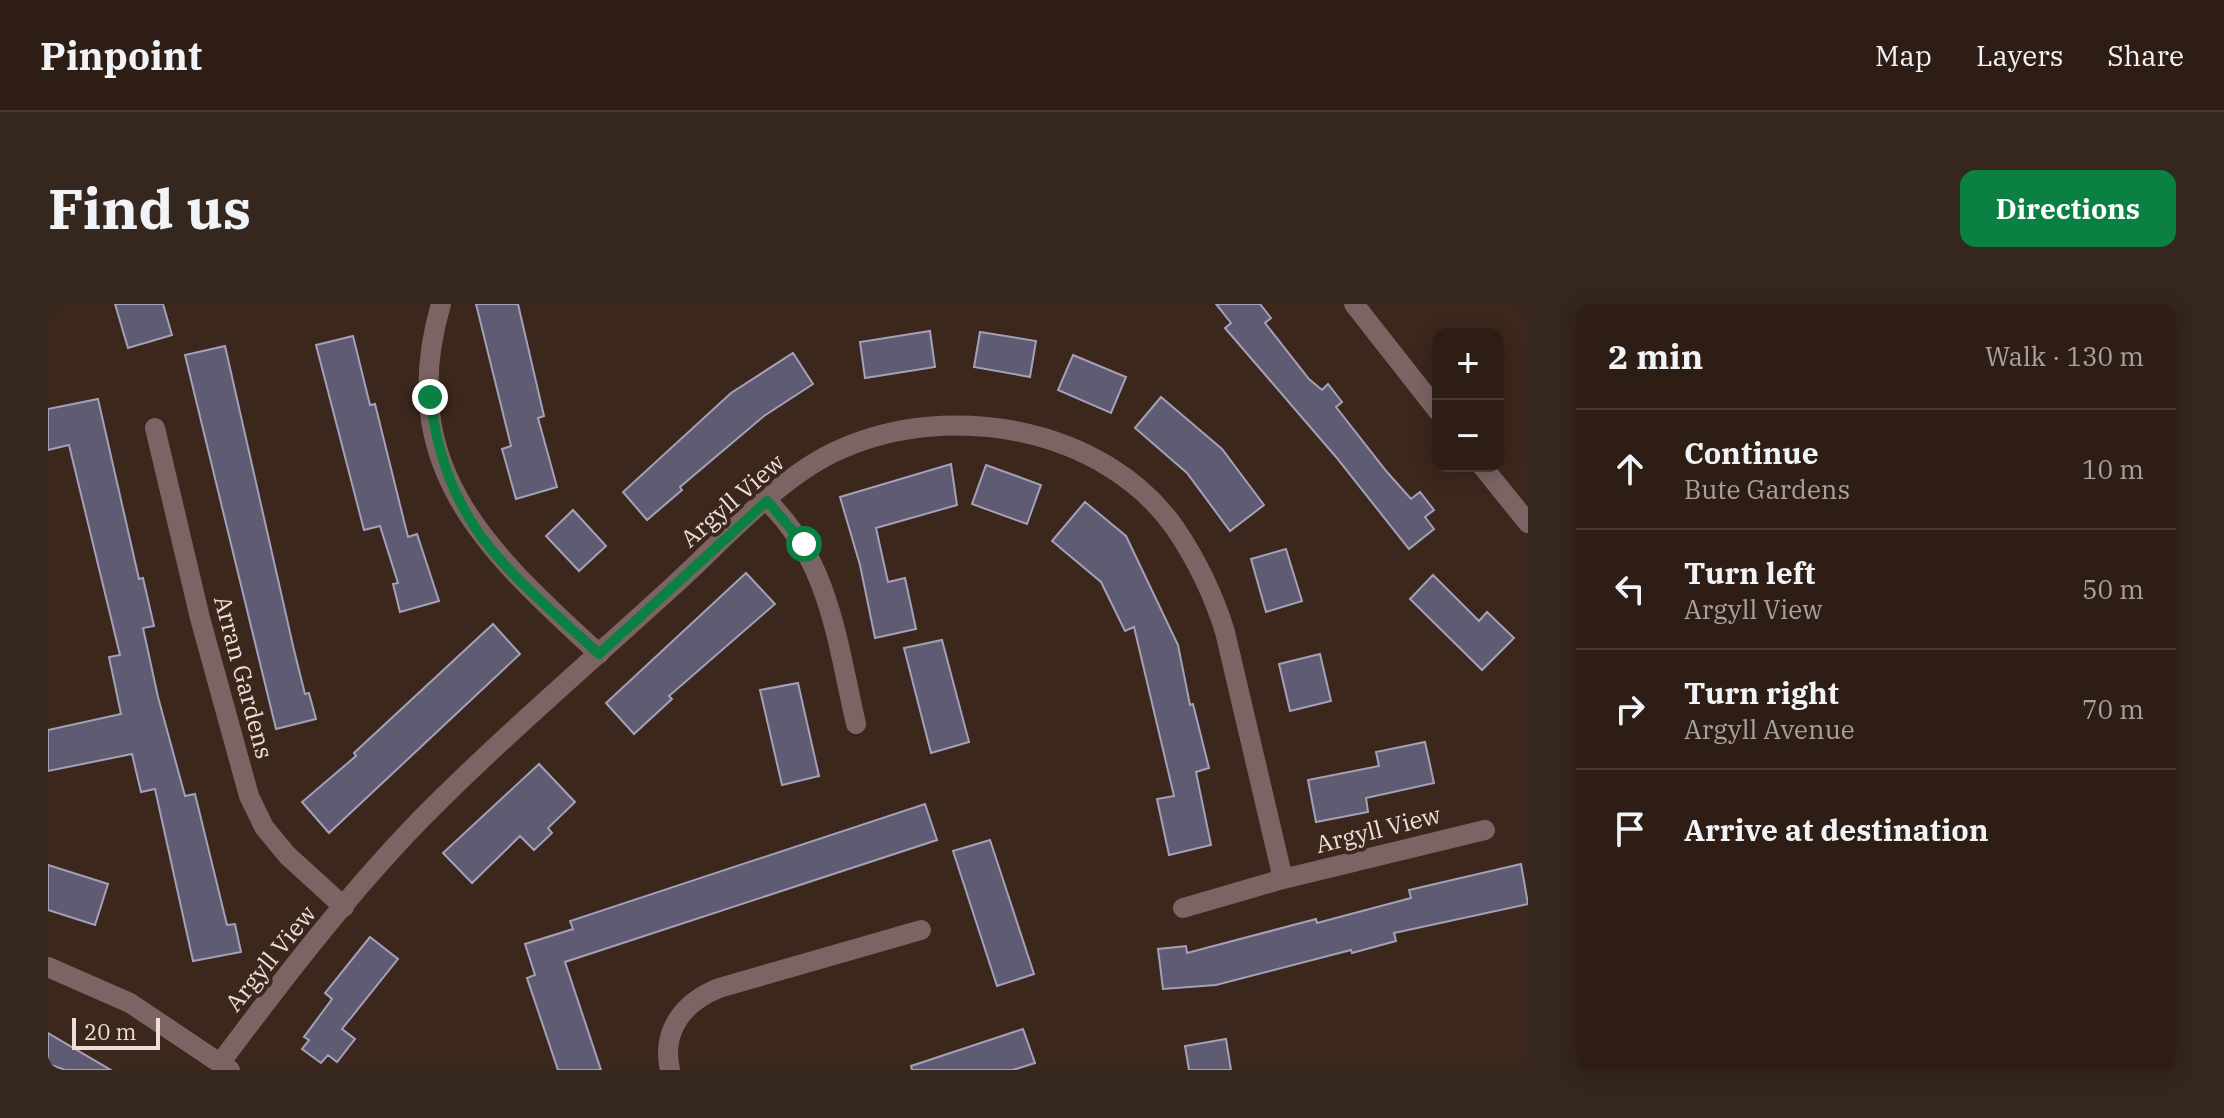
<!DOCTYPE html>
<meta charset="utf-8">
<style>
body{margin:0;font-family:"IBM Plex Serif",serif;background:#35261e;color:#f1f3f6}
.controls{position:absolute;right:24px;top:24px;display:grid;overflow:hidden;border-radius:16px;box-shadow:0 4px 20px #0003}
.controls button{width:72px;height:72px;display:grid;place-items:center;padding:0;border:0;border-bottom:2px solid #483b34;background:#2d1d15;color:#f1f3f6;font:40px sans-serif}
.scale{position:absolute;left:24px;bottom:20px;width:88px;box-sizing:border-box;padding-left:8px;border:4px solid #eddfd7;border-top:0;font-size:22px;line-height:28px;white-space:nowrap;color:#eddfd7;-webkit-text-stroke:6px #3c271c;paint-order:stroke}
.stop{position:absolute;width:24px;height:24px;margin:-18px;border:6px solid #0b8043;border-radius:50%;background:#fff}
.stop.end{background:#0b8043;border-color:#fff;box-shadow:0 2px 8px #0008}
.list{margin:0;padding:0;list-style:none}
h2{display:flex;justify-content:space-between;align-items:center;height:104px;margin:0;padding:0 32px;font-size:34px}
h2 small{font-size:26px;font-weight:400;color:#a7a2a0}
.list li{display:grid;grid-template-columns:52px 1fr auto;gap:24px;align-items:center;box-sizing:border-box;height:120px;padding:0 32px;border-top:2px solid #483b34}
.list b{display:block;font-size:30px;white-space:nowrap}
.list p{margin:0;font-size:26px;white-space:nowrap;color:#a7a2a0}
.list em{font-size:26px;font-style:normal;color:#a7a2a0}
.icon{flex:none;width:44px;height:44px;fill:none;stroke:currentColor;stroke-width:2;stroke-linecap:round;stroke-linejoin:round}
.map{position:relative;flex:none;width:1480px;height:766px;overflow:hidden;border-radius:16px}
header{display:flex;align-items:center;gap:48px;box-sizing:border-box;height:112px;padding:0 40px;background:#2d1d15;border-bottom:2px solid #483b34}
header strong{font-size:38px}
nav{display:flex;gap:44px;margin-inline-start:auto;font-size:28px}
.intro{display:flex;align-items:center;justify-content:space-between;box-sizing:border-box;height:192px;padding:0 48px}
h1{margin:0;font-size:56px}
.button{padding:20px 36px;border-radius:16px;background:#0b8043;color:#fff;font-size:28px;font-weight:700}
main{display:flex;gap:48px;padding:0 48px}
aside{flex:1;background:#2d1d15;border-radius:16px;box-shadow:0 4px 20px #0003}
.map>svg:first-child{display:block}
.building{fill:#5f5b72;stroke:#a5a0ba;stroke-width:2}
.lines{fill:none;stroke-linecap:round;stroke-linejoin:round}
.minor{stroke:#7d6464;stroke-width:20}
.tertiary{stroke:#7d6464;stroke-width:20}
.route{stroke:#0b8043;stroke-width:10}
.labels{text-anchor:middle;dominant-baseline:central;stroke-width:8;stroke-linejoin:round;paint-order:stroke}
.street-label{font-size:24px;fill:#eddfd7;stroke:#3c271c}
</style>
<header>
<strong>Pinpoint</strong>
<nav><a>Map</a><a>Layers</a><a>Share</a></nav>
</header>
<div class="intro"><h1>Find us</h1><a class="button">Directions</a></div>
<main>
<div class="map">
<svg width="1480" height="766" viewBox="0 0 1480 766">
<rect width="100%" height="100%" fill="#3c271c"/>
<path class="building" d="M 67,0 L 115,0 L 124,31 L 80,44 Z
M 428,0 L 470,0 L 496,112 L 490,114 L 509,183 L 468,195 L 454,145 L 463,142 Z
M 1168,0 L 1212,0 L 1223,14 L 1217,19 L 1261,75 L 1274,86 L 1280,80 L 1294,98 L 1288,103 L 1339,168 L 1363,195 L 1372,188 L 1386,206 L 1377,213 L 1386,225 L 1361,245 L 1288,153 L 1177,24 L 1183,19 Z
M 882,27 L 887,63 L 817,74 L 812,38 Z
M 932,28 L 988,37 L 982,73 L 926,63 Z
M 305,32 L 322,101 L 327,100 L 360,233 L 369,230 L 391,297 L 352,308 L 345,280 L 350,279 L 332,222 L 316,226 L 268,41 Z
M 177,42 L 246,346 L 257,390 L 261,389 L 268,415 L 228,425 L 137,51 Z
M 745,49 L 765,80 L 716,112 L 632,183 L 634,186 L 599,216 L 575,188 L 683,89 Z
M 1025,51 L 1078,73 L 1063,109 L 1010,86 Z
M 1113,93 L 1174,145 L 1216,201 L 1182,227 L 1139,169 L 1087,124 Z
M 50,95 L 91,275 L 95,274 L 106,322 L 95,324 L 110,393 L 137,492 L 147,490 L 179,621 L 187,620 L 193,648 L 145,657 L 107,485 L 93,488 L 84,450 L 0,467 L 0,426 L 73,410 L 61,353 L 72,351 L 21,141 L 0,146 L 0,105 Z
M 903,160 L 909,201 L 828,224 L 840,278 L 857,274 L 868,325 L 827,334 L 812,261 L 792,193 Z
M 938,161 L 993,181 L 979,220 L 924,200 Z
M 1037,198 L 1078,232 L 1130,341 L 1142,401 L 1145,400 L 1161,464 L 1148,468 L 1163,541 L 1121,551 L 1109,495 L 1126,492 L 1086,323 L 1077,327 L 1053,278 L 1004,237 Z
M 525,206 L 558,242 L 531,267 L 498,232 Z
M 1238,245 L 1254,297 L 1218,308 L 1203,255 Z
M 698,269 L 727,300 L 621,392 L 624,395 L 586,430 L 558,399 Z
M 1385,271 L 1431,317 L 1439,308 L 1466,334 L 1434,366 L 1362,295 Z
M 445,320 L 472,350 L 281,529 L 254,498 L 308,452 L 306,449 Z
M 894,336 L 921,438 L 883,449 L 856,344 Z
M 1272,350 L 1283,397 L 1242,407 L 1231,360 Z
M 750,379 L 771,472 L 734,481 L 712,386 Z
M 1377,438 L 1386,479 L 1318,494 L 1320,508 L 1268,518 L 1260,476 L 1331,462 L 1328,448 Z
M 491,460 L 527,498 L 500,524 L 504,529 L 486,546 L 472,532 L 424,579 L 395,549 Z
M 877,500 L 889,536 L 517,658 L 553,766 L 510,766 L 479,674 L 487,671 L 477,640 L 525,625 L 522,617 Z
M 942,536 L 986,670 L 949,682 L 905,547 Z
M 1473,560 L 1480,600 L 1346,629 L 1348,637 L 1304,649 L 1303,646 L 1168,681 L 1115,685 L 1110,645 L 1138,642 L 1139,649 L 1268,615 L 1269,619 L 1363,594 L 1361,586 Z
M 0,561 L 60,580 L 47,621 L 0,606 Z
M 322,633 L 350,655 L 294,725 L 307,735 L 289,758 L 280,751 L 273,759 L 254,745 L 261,736 L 256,733 L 284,695 L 277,689 Z
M 975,725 L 987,759 L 965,766 L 864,766 L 863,762 Z
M 0,729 L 63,766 L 17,766 L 0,760 Z
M 1178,735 L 1183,766 L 1141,766 L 1137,742 Z"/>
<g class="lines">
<path class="minor" d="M 393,0 C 345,165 442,249 551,350
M 1306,0 L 1390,107
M 107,124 L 152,314 L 201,492 L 216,523 L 239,551 L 296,603
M 1434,162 L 1480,219
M 719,197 C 782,258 789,338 808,420
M 1135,604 L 1235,575 L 1437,526
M 173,758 C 235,675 301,589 373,515 C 453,434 540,360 624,283 C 673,239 732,171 793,145 C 901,97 1055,122 1127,224 C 1148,255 1166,292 1177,328 L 1235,575
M 622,766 C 613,726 636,698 671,684 L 873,626"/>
<path class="tertiary" d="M 0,663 L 82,699 L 182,766"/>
</g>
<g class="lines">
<path class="route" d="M 382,93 C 398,224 460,266 551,350 L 719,197 L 756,240"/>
</g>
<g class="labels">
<g class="street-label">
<text transform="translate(684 196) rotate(-41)">Argyll View</text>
<text transform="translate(196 373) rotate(75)">Arran Gardens</text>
<text transform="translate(1330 525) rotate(-14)">Argyll View</text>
<text transform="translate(222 654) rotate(-51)">Argyll View</text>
</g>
</g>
</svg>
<div class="controls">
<button>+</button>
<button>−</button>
</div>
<div class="scale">20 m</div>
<div class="stop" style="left:756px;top:240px"></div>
<div class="stop end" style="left:382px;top:93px"></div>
</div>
<aside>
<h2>2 min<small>Walk · 130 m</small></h2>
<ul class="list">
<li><svg class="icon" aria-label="ahead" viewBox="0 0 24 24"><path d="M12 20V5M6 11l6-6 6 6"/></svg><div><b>Continue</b><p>Bute Gardens</p></div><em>10 m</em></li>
<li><svg class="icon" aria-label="left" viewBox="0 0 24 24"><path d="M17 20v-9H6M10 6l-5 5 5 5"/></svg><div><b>Turn left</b><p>Argyll View</p></div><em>50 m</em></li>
<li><svg class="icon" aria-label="right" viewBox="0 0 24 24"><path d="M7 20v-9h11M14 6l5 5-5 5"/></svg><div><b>Turn right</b><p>Argyll Avenue</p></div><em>70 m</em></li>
<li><svg class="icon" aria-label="arrive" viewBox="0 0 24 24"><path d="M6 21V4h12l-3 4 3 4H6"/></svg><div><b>Arrive at destination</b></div></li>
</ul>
</aside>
</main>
